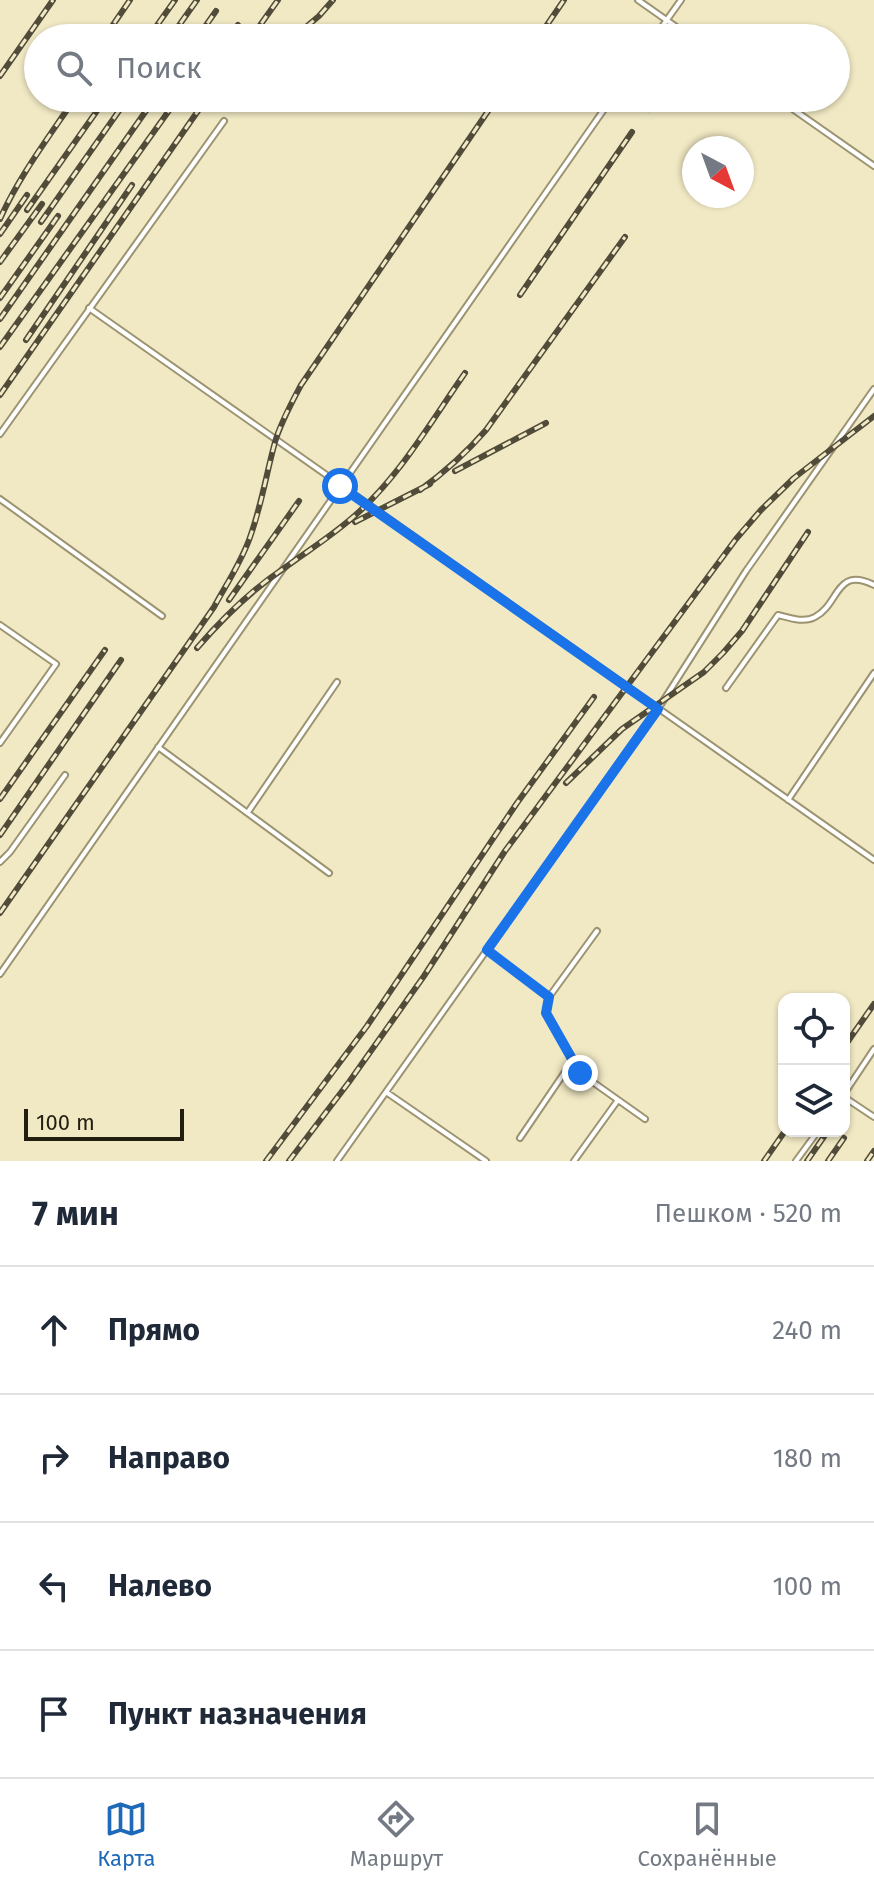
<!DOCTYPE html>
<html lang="ru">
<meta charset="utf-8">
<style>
body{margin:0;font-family:"Fira Sans",sans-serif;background:#f6f6f7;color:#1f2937}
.controls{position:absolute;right:24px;bottom:24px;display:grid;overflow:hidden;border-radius:16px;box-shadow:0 2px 6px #0004}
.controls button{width:72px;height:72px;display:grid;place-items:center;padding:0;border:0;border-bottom:2px solid #e0e1e3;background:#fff;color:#1f2937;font:40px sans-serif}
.compass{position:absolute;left:682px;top:136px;width:72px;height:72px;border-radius:50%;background:#fff;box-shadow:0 2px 6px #0004;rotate:139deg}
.scale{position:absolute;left:24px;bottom:20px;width:160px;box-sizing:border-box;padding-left:8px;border:4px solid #221e11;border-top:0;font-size:22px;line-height:28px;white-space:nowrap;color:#221e11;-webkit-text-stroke:6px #f1e9c4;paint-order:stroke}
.stop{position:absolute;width:24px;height:24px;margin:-18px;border:6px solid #1a73e8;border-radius:50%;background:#fff}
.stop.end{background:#1a73e8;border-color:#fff;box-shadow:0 2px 8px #0008}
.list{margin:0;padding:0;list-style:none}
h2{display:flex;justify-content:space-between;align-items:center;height:104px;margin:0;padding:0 32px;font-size:34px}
h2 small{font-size:26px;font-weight:400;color:#747a83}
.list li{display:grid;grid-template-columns:52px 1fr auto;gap:24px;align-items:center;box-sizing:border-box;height:128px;padding:0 32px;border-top:2px solid #e0e1e3}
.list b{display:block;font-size:30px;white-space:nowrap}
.list em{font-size:26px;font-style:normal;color:#747a83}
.icon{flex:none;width:44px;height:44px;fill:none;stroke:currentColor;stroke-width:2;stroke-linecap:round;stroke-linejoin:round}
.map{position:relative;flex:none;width:874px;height:1161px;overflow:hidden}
.search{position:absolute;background:#fff;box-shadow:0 2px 6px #0004;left:24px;right:24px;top:24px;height:88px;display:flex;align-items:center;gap:20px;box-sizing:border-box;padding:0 28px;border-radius:44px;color:#747a83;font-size:30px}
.sheet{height:616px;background:#fff}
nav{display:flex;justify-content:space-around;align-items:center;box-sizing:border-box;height:112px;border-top:2px solid #e0e1e3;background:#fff;font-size:22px;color:#747a83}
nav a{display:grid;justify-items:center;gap:4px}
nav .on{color:#1e6ab9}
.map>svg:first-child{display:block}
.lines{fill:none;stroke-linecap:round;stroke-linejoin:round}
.lane-casing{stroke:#9c9371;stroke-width:8}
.lane{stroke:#fff;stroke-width:4}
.rail-casing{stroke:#514c3a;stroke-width:6}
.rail{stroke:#f1e9c4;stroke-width:3;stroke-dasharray:9;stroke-linecap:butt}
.route{stroke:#1a73e8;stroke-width:10}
</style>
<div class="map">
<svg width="874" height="1161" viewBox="0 0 874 1161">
<rect width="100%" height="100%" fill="#f1e9c4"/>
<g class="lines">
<defs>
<path id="lane" d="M 638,0 L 692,38
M 654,38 L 681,0
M 777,98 L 874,166
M 89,308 L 874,860
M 0,434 L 224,121
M 0,499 L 162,616
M 0,625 L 56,664 L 0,743
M 726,688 L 778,615 C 790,618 804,623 815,617 C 840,604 835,566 874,585
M 158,747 L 329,873
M 788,800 L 874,673
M 248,812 L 337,682
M 0,862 L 10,852 L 65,775
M 597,931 L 549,997 L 546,1013 L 580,1073 L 645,1119
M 487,950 L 549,997
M 0,974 L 612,98
M 386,1092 L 486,1161
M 844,1094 L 874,1049
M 844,1097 L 874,1117
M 520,1138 L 573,1060
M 337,1161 L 658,709 L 746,571 L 874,389
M 574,1161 L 618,1100
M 796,1161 L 818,1131"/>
</defs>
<use href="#lane" class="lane-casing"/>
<use href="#lane" class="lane"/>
<defs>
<path id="rail" d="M 104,38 L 130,0
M 148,38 L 175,0
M 170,38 L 197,0
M 197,38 L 216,11
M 227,38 L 238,25
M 251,38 L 278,0
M 293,38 L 319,16 L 333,0
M 538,38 L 564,0
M 0,76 L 53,0
M 648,109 L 656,98
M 27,210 L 106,98
M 0,219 C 19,176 49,137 75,98
M 41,222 L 128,98
M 0,234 L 27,195
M 0,262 L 42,204
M 520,295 L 632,132
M 0,298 L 58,216
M 0,319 L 155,98
M 26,340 L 132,185
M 0,347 L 178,98
M 0,395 L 207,98
M 455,471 L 546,423
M 420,490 C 445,472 466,453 486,430 L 625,237
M 355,522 L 430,484
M 229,600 L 299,501
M 197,648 C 223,618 250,591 283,569 C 306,552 330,537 352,518 C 398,479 430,423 465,373
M 566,783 L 622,729 L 704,672 L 723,653 L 742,631 L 808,532
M 0,799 L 105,650
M 0,835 L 121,660
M 0,913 L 214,607 C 226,585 240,564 249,540 C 261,508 266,475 275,442 C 281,422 291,404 301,385 L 497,98
M 844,1047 L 874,1004
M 266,1161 L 367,1026 L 517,803 L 594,697
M 289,1161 L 349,1082 L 424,976 L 505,851 L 736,539 L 761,510 L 794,478 L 874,416
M 764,1161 L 785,1131
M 807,1161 L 828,1131
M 828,1161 L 844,1138
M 867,1161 L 874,1151"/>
</defs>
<use href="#rail" class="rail-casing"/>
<use href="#rail" class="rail"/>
</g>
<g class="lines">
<path class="route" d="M 340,486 L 658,709 L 487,950 L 549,997 L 546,1013 L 580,1073"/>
</g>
</svg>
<div class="controls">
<button><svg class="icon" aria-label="locate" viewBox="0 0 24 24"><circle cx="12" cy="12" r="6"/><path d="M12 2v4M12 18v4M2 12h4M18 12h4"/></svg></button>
<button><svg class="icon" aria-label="layers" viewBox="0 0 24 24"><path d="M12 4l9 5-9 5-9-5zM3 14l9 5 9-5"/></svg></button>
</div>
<svg class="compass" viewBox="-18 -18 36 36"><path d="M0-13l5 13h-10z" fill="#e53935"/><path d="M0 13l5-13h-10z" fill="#747a83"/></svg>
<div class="scale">100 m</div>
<div class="stop" style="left:340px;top:486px"></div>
<div class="stop end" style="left:580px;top:1073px"></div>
<div class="search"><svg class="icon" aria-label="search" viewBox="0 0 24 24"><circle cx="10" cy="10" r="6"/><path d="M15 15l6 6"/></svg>Поиск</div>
</div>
<section class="sheet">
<h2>7 мин<small>Пешком · 520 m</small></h2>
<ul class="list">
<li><svg class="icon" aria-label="ahead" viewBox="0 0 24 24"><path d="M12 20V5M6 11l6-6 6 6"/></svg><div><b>Прямо</b></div><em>240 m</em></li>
<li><svg class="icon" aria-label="right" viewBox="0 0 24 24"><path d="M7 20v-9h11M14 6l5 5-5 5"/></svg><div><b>Направо</b></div><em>180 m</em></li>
<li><svg class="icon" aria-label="left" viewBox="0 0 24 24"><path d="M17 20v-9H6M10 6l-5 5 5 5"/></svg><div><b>Налево</b></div><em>100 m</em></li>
<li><svg class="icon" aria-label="arrive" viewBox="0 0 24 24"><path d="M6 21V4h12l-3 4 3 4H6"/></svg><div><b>Пункт назначения</b></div></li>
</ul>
</section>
<nav>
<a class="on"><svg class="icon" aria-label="map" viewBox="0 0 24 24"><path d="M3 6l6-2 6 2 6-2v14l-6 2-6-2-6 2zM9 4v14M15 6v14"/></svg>Карта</a>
<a><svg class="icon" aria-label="directions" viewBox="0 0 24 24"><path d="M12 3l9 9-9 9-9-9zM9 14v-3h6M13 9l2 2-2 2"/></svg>Маршрут</a>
<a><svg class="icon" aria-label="saved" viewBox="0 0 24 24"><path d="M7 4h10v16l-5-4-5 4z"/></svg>Сохранённые</a>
</nav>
